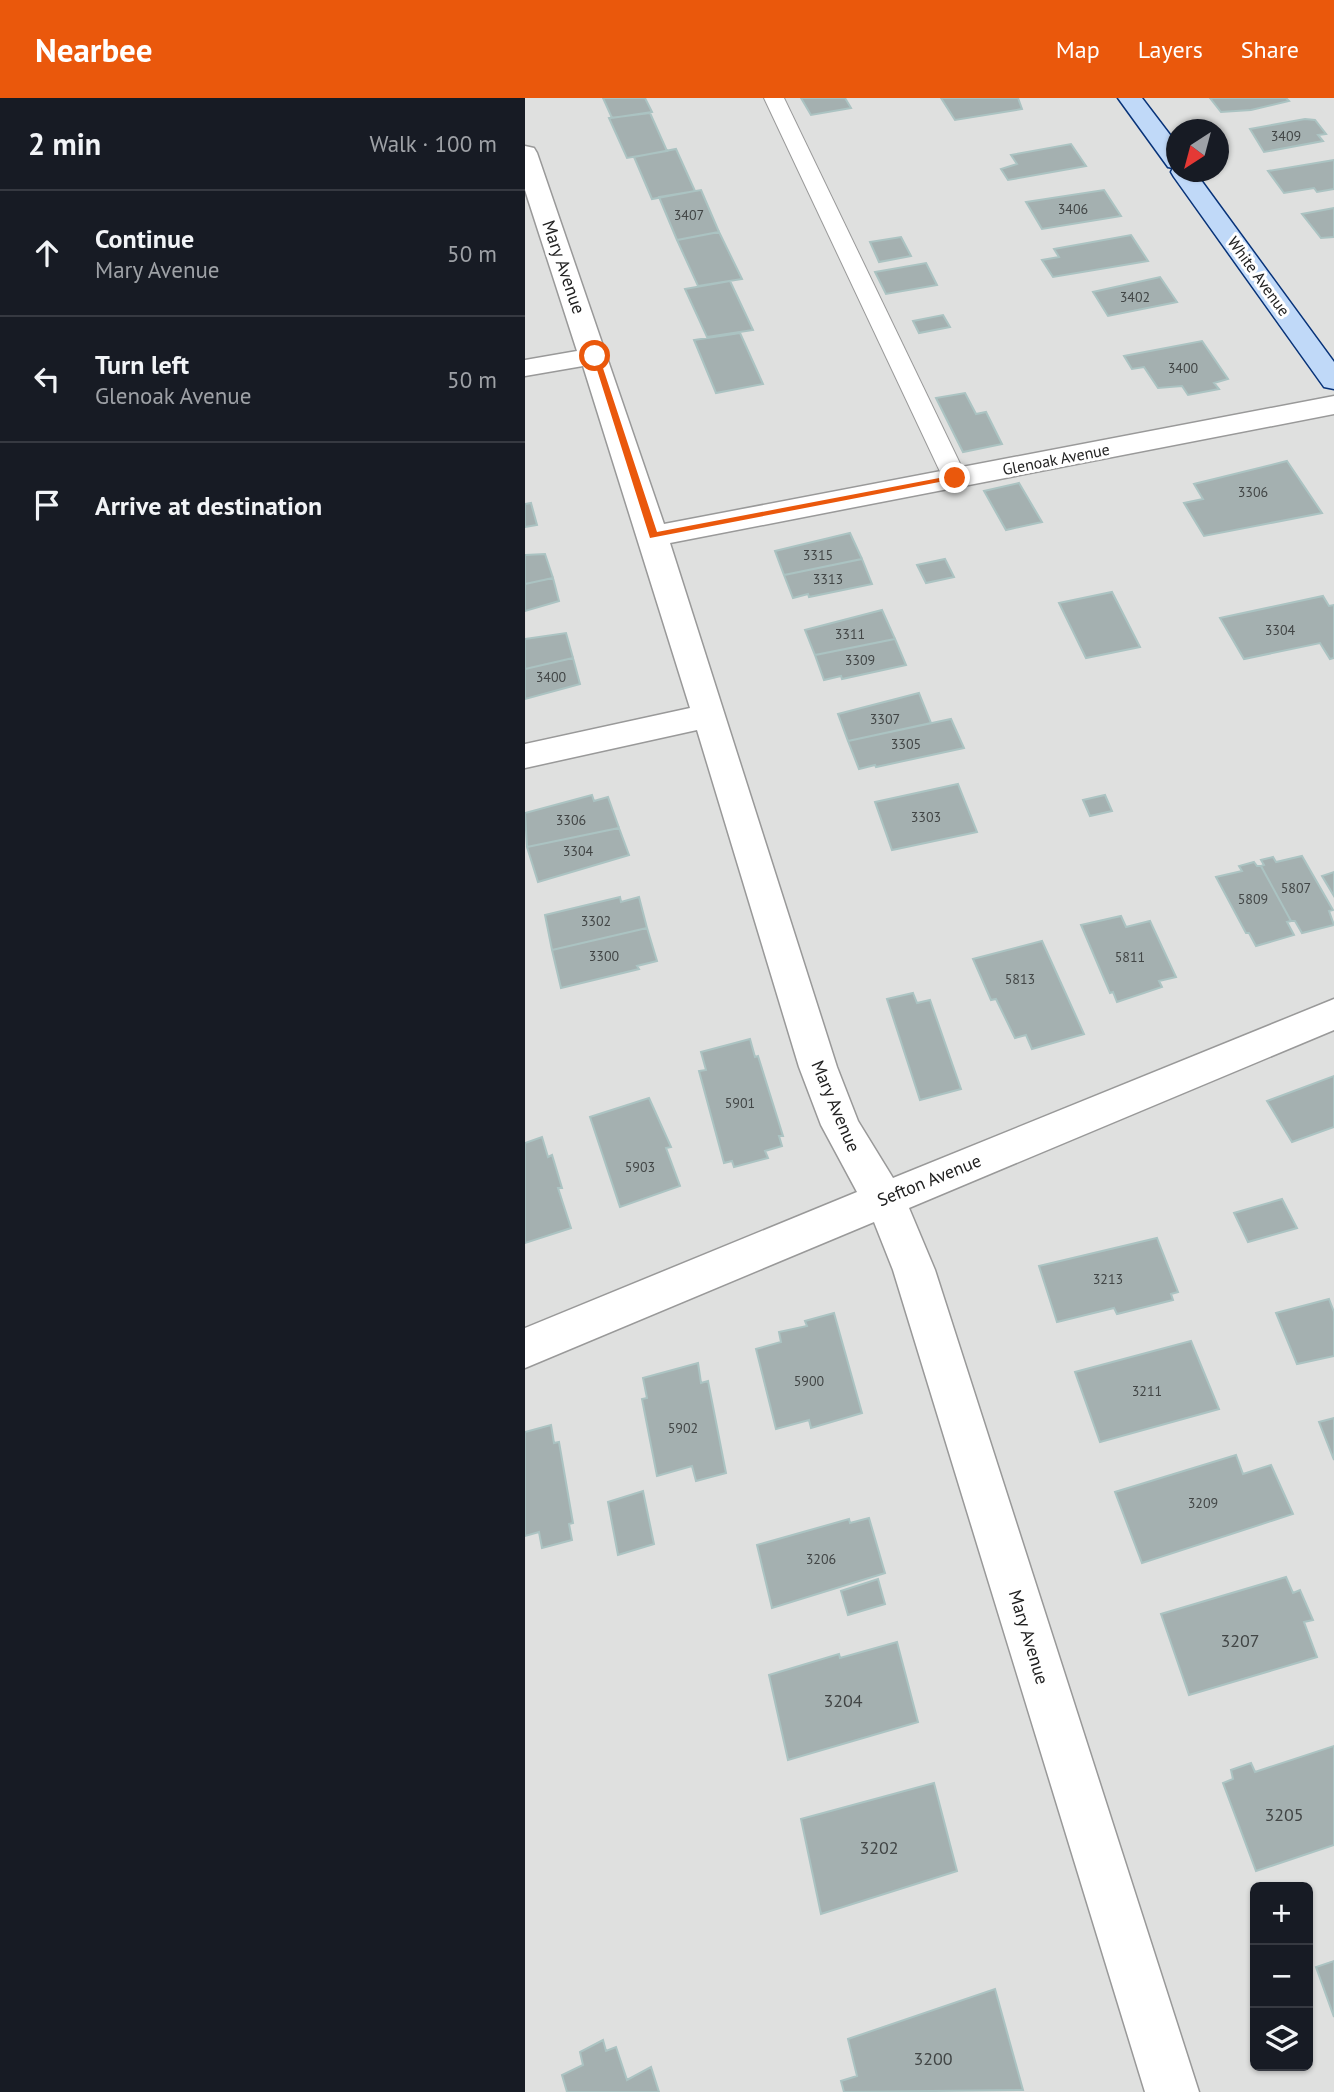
<!DOCTYPE html>
<meta charset="utf-8">
<style>
body{margin:0;font-family:"PT Sans",sans-serif;background:#242831;color:#f1f3f6}
.controls{position:absolute;right:21px;bottom:21px;display:grid;overflow:hidden;border-radius:10px;box-shadow:0 2px 5px #0004}
.controls button{width:63px;height:63px;display:grid;place-items:center;padding:0;border:0;border-bottom:2px solid #363941;background:#171b24;color:#f1f3f6;font:35px sans-serif}
.compass{position:absolute;left:641px;top:21px;width:63px;height:63px;border-radius:50%;background:#171b24;box-shadow:0 2px 5px #0004;rotate:216deg}
.stop{position:absolute;width:21px;height:21px;margin:-16px;border:5px solid #ea580c;border-radius:50%;background:#fff}
.stop.end{background:#ea580c;border-color:#fff;box-shadow:0 2px 7px #0008}
.list{margin:0;padding:0;list-style:none}
h2{display:flex;justify-content:space-between;align-items:center;height:91px;margin:0;padding:0 28px;font-size:30px}
h2 small{font-size:23px;font-weight:400;color:#9ea1a6}
.list li{display:grid;grid-template-columns:46px 1fr auto;gap:21px;align-items:center;box-sizing:border-box;height:126px;padding:0 28px;border-top:2px solid #363941}
.list b{display:block;font-size:26px;white-space:nowrap}
.list p{margin:0;font-size:23px;white-space:nowrap;color:#9ea1a6}
.list em{font-size:23px;font-style:normal;color:#9ea1a6}
.icon{flex:none;width:38px;height:38px;fill:none;stroke:currentColor;stroke-width:2;stroke-linecap:round;stroke-linejoin:round}
.map{position:relative;flex:none;width:809px;height:1994px;overflow:hidden}
header{display:flex;align-items:center;gap:42px;box-sizing:border-box;height:98px;padding:0 35px;background:#ea580c;color:#fff}
header strong{font-size:33px}
nav{display:flex;gap:38px;margin-inline-start:auto;font-size:24px}
main{display:flex}
aside{flex:1;background:#171b24}
.map>svg:first-child{display:block}
.residential{fill:#dfe0df;fill-rule:evenodd}
.building{fill:#a4b0b0;stroke:#abc3c2;stroke-width:2}
.lines{fill:none;stroke-linecap:round;stroke-linejoin:round}
.lane-casing{stroke:#999;stroke-width:2}
.street-casing{stroke:#999;stroke-width:3}
.secondary-casing{stroke:#083379;stroke-width:3}
.lane{fill:#fff;fill-rule:evenodd}
.street{fill:#fff;fill-rule:evenodd}
.secondary{fill:#c0d9f8;fill-rule:evenodd}
.route{fill:#ea580c}
.labels{text-anchor:middle;dominant-baseline:central;stroke-width:6;stroke-linejoin:round;paint-order:stroke}
.number-label{font-size:14px;fill:#424646}
.far-street-label{font-size:16px;fill:#222;stroke:#fff}
.street-label{font-size:18px;fill:#222;stroke:#fff}
.near-number-label{font-size:18px;fill:#424646}
</style>
<header>
<strong>Nearbee</strong>
<nav><a>Map</a><a>Layers</a><a>Share</a></nav>
</header>
<main>
<aside>
<h2>2 min<small>Walk · 100 m</small></h2>
<ul class="list">
<li><svg class="icon" aria-label="ahead" viewBox="0 0 24 24"><path d="M12 20V5M6 11l6-6 6 6"/></svg><div><b>Continue</b><p>Mary Avenue</p></div><em>50 m</em></li>
<li><svg class="icon" aria-label="left" viewBox="0 0 24 24"><path d="M17 20v-9H6M10 6l-5 5 5 5"/></svg><div><b>Turn left</b><p>Glenoak Avenue</p></div><em>50 m</em></li>
<li><svg class="icon" aria-label="arrive" viewBox="0 0 24 24"><path d="M6 21V4h12l-3 4 3 4H6"/></svg><div><b>Arrive at destination</b></div></li>
</ul>
</aside>
<div class="map">
<svg width="809" height="1994" viewBox="0 0 809 1994">
<rect width="100%" height="100%" fill="#e9f0f2"/>
<path class="residential" d="M 0,0 L 809,0 L 809,1994 L 0,1994 ZM 652,32 L 694,32 L 694,74 L 652,74 ZM 730,1789 L 783,1789 L 783,1968 L 730,1968 Z"/>
<path class="building" d="M 78,0 L 120,0 L 127,14 L 87,20 Z
M 276,0 L 320,0 L 326,10 L 286,17 Z
M 416,0 L 493,0 L 497,11 L 430,22 Z
M 685,0 L 761,0 L 764,3 L 726,12 L 696,14 Z
M 125,15 L 142,53 L 102,60 L 84,20 Z
M 780,21 L 790,22 L 801,36 L 793,37 L 798,43 L 739,54 L 725,31 Z
M 546,46 L 561,68 L 483,82 L 476,71 L 492,66 L 486,57 Z
M 151,51 L 170,93 L 127,101 L 109,59 Z
M 809,62 L 809,91 L 792,94 L 789,90 L 759,95 L 743,73 Z
M 176,92 L 194,134 L 152,142 L 134,99 Z
M 579,92 L 596,118 L 517,131 L 501,104 Z
M 809,110 L 809,139 L 796,140 L 777,116 Z
M 194,134 L 217,181 L 173,188 L 152,142 Z
M 606,137 L 623,163 L 528,179 L 517,162 L 534,159 L 529,151 Z
M 376,139 L 386,158 L 354,164 L 345,144 Z
M 401,165 L 412,187 L 361,196 L 350,174 Z
M 635,179 L 652,204 L 583,218 L 568,194 Z
M 205,183 L 228,232 L 182,239 L 160,191 Z
M 418,217 L 425,229 L 394,235 L 388,223 Z
M 215,235 L 238,286 L 191,295 L 169,242 Z
M 677,243 L 703,281 L 689,285 L 694,291 L 663,297 L 657,288 L 633,290 L 619,269 L 607,271 L 599,258 Z
M 440,295 L 451,316 L 461,314 L 477,346 L 438,354 L 411,300 Z
M 762,363 L 797,415 L 679,438 L 659,405 L 678,401 L 669,386 Z
M 494,385 L 517,424 L 481,432 L 459,393 Z
M 6,405 L 12,427 L 0,429 L 0,406 Z
M 325,435 L 337,461 L 259,477 L 250,453 Z
M 20,456 L 28,480 L 0,486 L 0,457 Z
M 337,461 L 347,486 L 284,499 L 283,496 L 268,500 L 259,477 Z
M 420,461 L 429,479 L 401,485 L 392,467 Z
M 28,480 L 34,503 L 0,513 L 0,486 Z
M 587,494 L 615,549 L 561,560 L 534,505 Z
M 798,498 L 804,508 L 809,507 L 809,560 L 805,561 L 795,545 L 719,561 L 695,520 Z
M 357,512 L 370,541 L 290,557 L 280,532 Z
M 41,535 L 48,560 L 0,571 L 0,541 Z
M 370,541 L 381,567 L 317,581 L 316,578 L 299,582 L 290,557 Z
M 48,560 L 55,586 L 0,601 L 0,571 Z
M 394,595 L 406,625 L 323,643 L 313,616 Z
M 426,621 L 439,650 L 351,669 L 350,667 L 334,671 L 323,643 Z
M 433,686 L 452,734 L 367,752 L 350,704 Z
M 67,697 L 69,703 L 83,699 L 94,730 L 2,749 L 0,715 Z
M 580,697 L 587,713 L 565,718 L 558,702 Z
M 94,730 L 104,757 L 13,784 L 2,749 Z
M 777,758 L 808,812 L 804,813 L 809,827 L 777,835 L 770,823 L 766,823 L 736,768 L 739,767 L 736,762 L 748,759 L 751,764 Z
M 729,764 L 732,768 L 736,768 L 766,823 L 762,824 L 769,837 L 731,848 L 724,835 L 721,835 L 691,779 L 717,773 L 714,768 Z
M 809,774 L 809,798 L 797,778 Z
M 95,799 L 96,804 L 114,799 L 122,830 L 27,852 L 20,817 Z
M 596,818 L 601,829 L 625,823 L 651,879 L 634,883 L 637,889 L 592,904 L 588,894 L 585,895 L 556,827 Z
M 122,830 L 132,863 L 112,868 L 114,871 L 36,890 L 27,852 Z
M 517,843 L 559,936 L 507,951 L 501,937 L 490,940 L 471,901 L 466,902 L 448,861 Z
M 388,895 L 392,905 L 405,902 L 436,991 L 395,1002 L 362,901 Z
M 225,941 L 230,959 L 233,958 L 258,1038 L 254,1038 L 257,1048 L 240,1053 L 243,1060 L 209,1069 L 207,1063 L 199,1065 L 174,973 L 181,972 L 176,954 Z
M 809,978 L 809,1029 L 767,1044 L 742,1003 Z
M 124,1000 L 146,1049 L 141,1050 L 155,1088 L 95,1109 L 65,1019 Z
M 17,1039 L 23,1059 L 27,1057 L 37,1090 L 33,1090 L 46,1130 L 0,1145 L 0,1045 Z
M 757,1101 L 772,1130 L 723,1144 L 709,1115 Z
M 632,1140 L 653,1194 L 646,1196 L 648,1202 L 592,1216 L 589,1210 L 532,1224 L 514,1168 Z
M 804,1201 L 809,1214 L 809,1258 L 772,1266 L 751,1215 Z
M 309,1215 L 337,1315 L 286,1330 L 284,1322 L 251,1331 L 231,1251 L 256,1244 L 254,1234 L 282,1228 L 280,1223 Z
M 666,1243 L 694,1311 L 575,1344 L 550,1274 Z
M 173,1265 L 176,1285 L 183,1283 L 201,1375 L 171,1383 L 167,1368 L 132,1378 L 117,1301 L 122,1300 L 118,1280 Z
M 809,1320 L 809,1362 L 794,1324 Z
M 26,1327 L 29,1345 L 34,1344 L 48,1425 L 44,1426 L 47,1442 L 17,1450 L 14,1434 L 0,1438 L 0,1334 Z
M 711,1357 L 718,1376 L 746,1367 L 768,1416 L 617,1465 L 590,1394 Z
M 118,1393 L 129,1446 L 93,1457 L 83,1404 Z
M 344,1420 L 360,1475 L 247,1510 L 232,1447 L 324,1421 L 325,1425 Z
M 761,1479 L 768,1495 L 775,1492 L 788,1522 L 779,1524 L 792,1559 L 664,1597 L 636,1516 Z
M 353,1481 L 360,1506 L 323,1517 L 316,1493 Z
M 372,1544 L 393,1624 L 263,1662 L 244,1577 L 314,1556 L 315,1560 Z
M 809,1648 L 809,1747 L 731,1773 L 698,1685 L 708,1681 L 706,1672 L 726,1665 L 730,1674 Z
M 409,1685 L 432,1773 L 296,1816 L 276,1721 Z
M 809,1863 L 809,1919 L 791,1869 Z
M 470,1891 L 498,1992 L 319,1994 L 316,1983 L 332,1978 L 323,1941 Z
M 78,1942 L 81,1953 L 91,1949 L 102,1982 L 126,1969 L 134,1994 L 42,1994 L 37,1977 L 58,1967 L 55,1954 Z"/>
<g class="lines">
<defs>
<path id="lane" d="M 239,0 L 259,0 L 442,380 L 438,385 L 422,385 L 418,380 Z"/>
<path id="street" d="M 0,48 L 9,50 L 12,55 L 139,426 L 809,298 L 809,316 L 145,445 L 312,969 L 333,1023 L 368,1080 L 809,901 L 809,932 L 384,1110 L 410,1172 L 674,1994 L 620,1994 L 368,1172 L 349,1124 L 0,1270 L 0,1230 L 332,1094 L 296,1027 L 274,969 L 172,632 L 0,670 L 0,646 L 165,610 L 58,268 L 0,278 L 0,262 L 52,253 L 0,92 Z"/>
<path id="secondary" d="M 593,0 L 617,0 L 652,46 L 652,74 L 670,74 L 809,264 L 809,291 L 799,289 L 649,79 L 646,74 L 648,70 L 643,69 Z"/>
</defs>
<use href="#lane" class="lane-casing"/>
<use href="#street" class="street-casing"/>
<use href="#secondary" class="secondary-casing"/>
<use href="#lane" class="lane"/>
<use href="#street" class="street"/>
<use href="#secondary" class="secondary"/>
</g>
<path class="route" d="M 67,256 L 74,258 L 132,434 L 430,377 L 435,380 L 125,440 Z"/>
<g class="labels">
<g class="number-label">
<text x="761" y="38">3409</text>
<text x="548" y="111">3406</text>
<text x="164" y="117">3407</text>
<text x="610" y="199">3402</text>
<text x="658" y="270">3400</text>
<text x="728" y="394">3306</text>
<text x="293" y="457">3315</text>
<text x="303" y="481">3313</text>
<text x="755" y="532">3304</text>
<text x="325" y="536">3311</text>
<text x="335" y="562">3309</text>
<text x="26" y="579">3400</text>
<text x="360" y="621">3307</text>
<text x="381" y="646">3305</text>
<text x="401" y="719">3303</text>
<text x="46" y="722">3306</text>
<text x="53" y="753">3304</text>
<text x="771" y="790">5807</text>
<text x="728" y="801">5809</text>
<text x="71" y="823">3302</text>
<text x="79" y="858">3300</text>
<text x="605" y="859">5811</text>
<text x="495" y="881">5813</text>
<text x="215" y="1005">5901</text>
<text x="115" y="1069">5903</text>
<text x="583" y="1181">3213</text>
<text x="284" y="1283">5900</text>
<text x="622" y="1293">3211</text>
<text x="158" y="1330">5902</text>
<text x="678" y="1405">3209</text>
<text x="296" y="1461">3206</text>
</g>
<g class="far-street-label">
<text transform="translate(734 178) rotate(54)">White Avenue</text>
<text transform="translate(531 361) rotate(-11)">Glenoak Avenue</text>
</g>
<g class="street-label">
<text transform="translate(39 169) rotate(71)">Mary Avenue</text>
<text transform="translate(311 1008) rotate(67)">Mary Avenue</text>
<text transform="translate(404 1082) rotate(-22)">Sefton Avenue</text>
<text transform="translate(504 1539) rotate(73)">Mary Avenue</text>
</g>
<g class="near-number-label">
<text x="715" y="1542">3207</text>
<text x="318" y="1602">3204</text>
<text x="759" y="1716">3205</text>
<text x="354" y="1749">3202</text>
<text x="408" y="1960">3200</text>
</g>
</g>
</svg>
<div class="controls">
<button>+</button>
<button>−</button>
<button><svg class="icon" aria-label="layers" viewBox="0 0 24 24"><path d="M12 4l9 5-9 5-9-5zM3 14l9 5 9-5"/></svg></button>
</div>
<svg class="compass" viewBox="-18 -18 36 36"><path d="M0-13l5 13h-10z" fill="#e53935"/><path d="M0 13l5-13h-10z" fill="#9ea1a6"/></svg>
<div class="stop" style="left:70px;top:258px"></div>
<div class="stop end" style="left:430px;top:380px"></div>
</div>
</main>
